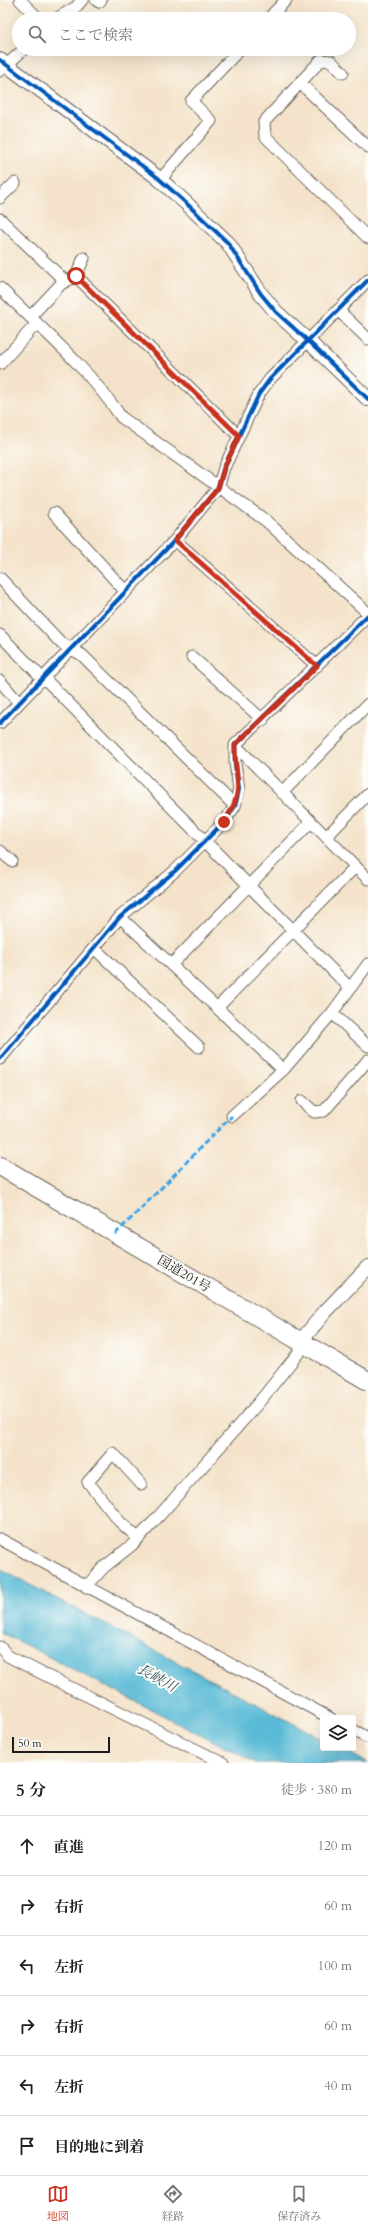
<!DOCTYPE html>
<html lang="ja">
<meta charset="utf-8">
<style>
body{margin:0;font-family:Cardo,"Noto Serif JP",serif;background:#f2f2f2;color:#202124}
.controls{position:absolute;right:12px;bottom:12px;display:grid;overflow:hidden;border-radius:4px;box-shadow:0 4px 16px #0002}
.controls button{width:36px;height:36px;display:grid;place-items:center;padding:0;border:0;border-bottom:1px solid #e0e0e0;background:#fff;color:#202124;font:20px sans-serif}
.scale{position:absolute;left:12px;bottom:10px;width:98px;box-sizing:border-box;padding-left:4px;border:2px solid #1c1c1c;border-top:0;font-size:11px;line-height:14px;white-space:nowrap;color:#1c1c1c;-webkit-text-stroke:3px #fdfcf7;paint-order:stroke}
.stop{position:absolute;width:12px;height:12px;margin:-9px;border:3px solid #c8321e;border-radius:50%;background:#fff}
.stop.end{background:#c8321e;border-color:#fff;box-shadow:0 1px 4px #0008}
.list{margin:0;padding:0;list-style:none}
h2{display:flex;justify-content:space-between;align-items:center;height:52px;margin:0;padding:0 16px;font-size:17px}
h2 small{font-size:13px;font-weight:400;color:#757577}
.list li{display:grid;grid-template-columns:26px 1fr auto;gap:12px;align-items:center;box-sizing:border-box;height:60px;padding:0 16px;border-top:1px solid #e0e0e0}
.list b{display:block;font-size:15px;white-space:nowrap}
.list em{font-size:13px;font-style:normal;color:#757577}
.icon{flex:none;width:22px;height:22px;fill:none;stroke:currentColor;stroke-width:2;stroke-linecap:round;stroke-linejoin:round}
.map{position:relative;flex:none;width:368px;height:1763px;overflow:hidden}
.search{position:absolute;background:#fff;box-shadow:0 4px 16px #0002;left:12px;right:12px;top:12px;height:44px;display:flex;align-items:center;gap:10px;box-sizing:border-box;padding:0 14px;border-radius:22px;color:#757577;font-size:15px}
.sheet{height:412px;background:#fff}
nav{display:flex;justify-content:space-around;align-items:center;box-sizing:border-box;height:56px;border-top:1px solid #e0e0e0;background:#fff;font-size:11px;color:#757577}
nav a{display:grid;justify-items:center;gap:2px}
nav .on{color:#c8321e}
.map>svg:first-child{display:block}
.water{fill:#58bad6;stroke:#3a6b79}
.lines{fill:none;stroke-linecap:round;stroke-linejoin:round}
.minor-casing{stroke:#686259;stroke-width:13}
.tertiary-casing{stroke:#686259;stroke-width:16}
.trunk-casing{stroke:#686259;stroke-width:20}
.minor{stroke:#fff;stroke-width:11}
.tertiary{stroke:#fff;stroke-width:14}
.trunk{stroke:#fff;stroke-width:18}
.quiet{stroke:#3da2ea;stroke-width:3;stroke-dasharray:6 3;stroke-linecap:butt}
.cycleway-casing{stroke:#fdfcf7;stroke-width:6}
.cycleway{stroke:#0057b8;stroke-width:4}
.route{stroke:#c8321e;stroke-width:5}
.labels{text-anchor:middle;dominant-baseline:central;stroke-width:4;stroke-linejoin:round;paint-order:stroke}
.street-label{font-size:13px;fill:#1c1c1c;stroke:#fdfcf7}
.water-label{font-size:14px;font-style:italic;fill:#345b66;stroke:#fdfcf7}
</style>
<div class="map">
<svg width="368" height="1763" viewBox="0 0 368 1763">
<rect width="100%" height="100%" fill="#fdfcf7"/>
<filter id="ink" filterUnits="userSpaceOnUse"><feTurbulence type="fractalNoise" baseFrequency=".025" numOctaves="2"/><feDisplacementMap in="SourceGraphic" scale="8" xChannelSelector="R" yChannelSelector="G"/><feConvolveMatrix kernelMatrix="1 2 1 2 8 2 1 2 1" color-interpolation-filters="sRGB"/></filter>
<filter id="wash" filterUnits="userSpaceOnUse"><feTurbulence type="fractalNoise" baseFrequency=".012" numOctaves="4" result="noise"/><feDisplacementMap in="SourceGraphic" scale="16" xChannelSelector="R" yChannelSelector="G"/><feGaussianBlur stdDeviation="0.9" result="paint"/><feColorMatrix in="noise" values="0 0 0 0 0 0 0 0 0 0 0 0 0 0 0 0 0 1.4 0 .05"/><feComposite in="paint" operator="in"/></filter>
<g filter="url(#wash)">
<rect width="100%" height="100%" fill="#f4e3ca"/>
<path class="water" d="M 0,1569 L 323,1739 L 323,1748 L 340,1748 L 368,1763 L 256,1763 L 0,1632 Z"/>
</g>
<g filter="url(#ink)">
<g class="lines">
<defs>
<path id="minor" d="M 20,0 L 39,19
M 96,0 L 99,2 L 101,0
M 56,19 L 76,7 L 82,0
M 268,19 L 286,0
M 0,71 L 24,49
M 343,73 L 331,61 L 321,60 L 264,122 L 265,136 L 368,238
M 300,83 L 368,147
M 160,180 L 211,121 L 191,101 L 240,49
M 0,198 L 15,183
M 0,219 L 65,281
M 76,276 L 84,258
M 0,288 C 42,329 88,368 121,417 L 265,520 L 368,613
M 338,310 L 368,339
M 30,317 L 61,284 L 76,276 L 239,436
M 0,364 L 37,323
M 54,513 L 126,592
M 175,540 L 317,666
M 0,578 L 61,643 L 82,655 L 235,806
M 0,635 L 43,679
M 192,657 L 263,720
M 44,678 L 346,984
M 0,681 L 19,703
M 0,723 L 175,540 L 218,488 L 224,468 L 239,436 L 259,394 L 270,379 L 368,280
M 235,745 L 368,879
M 282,793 L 368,704
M 326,837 L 368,794
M 0,851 L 12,861
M 120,917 L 278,1065
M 94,948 L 199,1047
M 171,965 L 311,822
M 217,1008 L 355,867
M 332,1013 L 368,1046
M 0,1059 L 120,917 L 175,871 L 224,822 L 235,806 L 239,789 L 235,763 L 235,745 L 368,615
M 302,1101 L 314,1112 L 324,1111 L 368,1060
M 232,1116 L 284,1069 L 332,1013 L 368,964
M 138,1538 L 120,1522 L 88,1482 L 113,1453 L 141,1484
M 0,1539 L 330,1718
M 86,1587 L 103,1568 L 132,1545 L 159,1516 L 260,1401 L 300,1351 L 300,1342
M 0,1647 L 8,1656 L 41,1673 L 223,1763
M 353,1730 L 368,1738"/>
<path id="tertiary" d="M 0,60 L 157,177 L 186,203 L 228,243 L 261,294 L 276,312 L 307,340 L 368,399
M 300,1342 L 325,1312 L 368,1267"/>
<path id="trunk" d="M 0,1166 L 368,1381"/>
</defs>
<use href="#minor" class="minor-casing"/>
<use href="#tertiary" class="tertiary-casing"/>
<use href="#trunk" class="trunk-casing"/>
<use href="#minor" class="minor"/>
<use href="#tertiary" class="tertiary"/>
<use href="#trunk" class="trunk"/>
<path class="quiet" d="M 115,1234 C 155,1196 192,1155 232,1116"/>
<defs>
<path id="cycleway" d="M 0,60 L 157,177 L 186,203 L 228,243 L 261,294 L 276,312 L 307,340 L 368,399
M 0,723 L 175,540 L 218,488 L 224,468 L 239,436 L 259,394 L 270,379 L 368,280
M 0,1059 L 120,917 L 175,871 L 224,822 L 235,806 L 239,789 L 235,763 L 235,745 L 368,615"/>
</defs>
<use href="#cycleway" class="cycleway-casing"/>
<use href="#cycleway" class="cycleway"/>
</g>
</g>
<g class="lines" filter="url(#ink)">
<path class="route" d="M 76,276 L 239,436 L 224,468 L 218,488 L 175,540 L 317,666 L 235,745 C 234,781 247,788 224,822"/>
</g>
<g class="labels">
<g class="street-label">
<text transform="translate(184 1274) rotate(30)">国道201号</text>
</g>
<g class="water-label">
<text transform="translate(157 1678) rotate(29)">長峡川</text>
</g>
</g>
</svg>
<div class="controls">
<button><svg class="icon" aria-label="layers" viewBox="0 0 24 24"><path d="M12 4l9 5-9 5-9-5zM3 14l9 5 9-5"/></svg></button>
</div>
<div class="scale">50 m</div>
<div class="stop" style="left:76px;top:276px"></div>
<div class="stop end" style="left:224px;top:822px"></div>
<div class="search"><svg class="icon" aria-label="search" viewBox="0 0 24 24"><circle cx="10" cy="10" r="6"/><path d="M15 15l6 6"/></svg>ここで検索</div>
</div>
<section class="sheet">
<h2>5 分<small>徒歩 · 380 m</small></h2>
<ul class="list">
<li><svg class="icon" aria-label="ahead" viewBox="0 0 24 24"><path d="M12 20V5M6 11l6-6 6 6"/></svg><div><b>直進</b></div><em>120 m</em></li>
<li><svg class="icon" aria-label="right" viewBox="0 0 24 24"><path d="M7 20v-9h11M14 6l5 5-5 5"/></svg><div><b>右折</b></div><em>60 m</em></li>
<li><svg class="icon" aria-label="left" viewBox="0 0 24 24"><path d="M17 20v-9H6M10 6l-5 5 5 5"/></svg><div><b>左折</b></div><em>100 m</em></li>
<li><svg class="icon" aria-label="right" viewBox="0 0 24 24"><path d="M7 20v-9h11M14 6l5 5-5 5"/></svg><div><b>右折</b></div><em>60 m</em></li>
<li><svg class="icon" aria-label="left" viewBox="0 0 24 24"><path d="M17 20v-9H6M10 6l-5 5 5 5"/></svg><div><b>左折</b></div><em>40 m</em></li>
<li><svg class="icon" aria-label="arrive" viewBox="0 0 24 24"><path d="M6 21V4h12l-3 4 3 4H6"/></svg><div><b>目的地に到着</b></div></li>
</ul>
</section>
<nav>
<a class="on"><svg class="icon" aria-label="map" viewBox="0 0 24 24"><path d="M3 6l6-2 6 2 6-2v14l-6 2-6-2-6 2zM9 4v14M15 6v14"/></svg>地図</a>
<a><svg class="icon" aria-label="directions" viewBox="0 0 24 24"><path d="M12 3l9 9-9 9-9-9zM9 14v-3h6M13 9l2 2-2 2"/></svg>経路</a>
<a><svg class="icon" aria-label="saved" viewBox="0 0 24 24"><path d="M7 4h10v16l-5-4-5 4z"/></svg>保存済み</a>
</nav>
